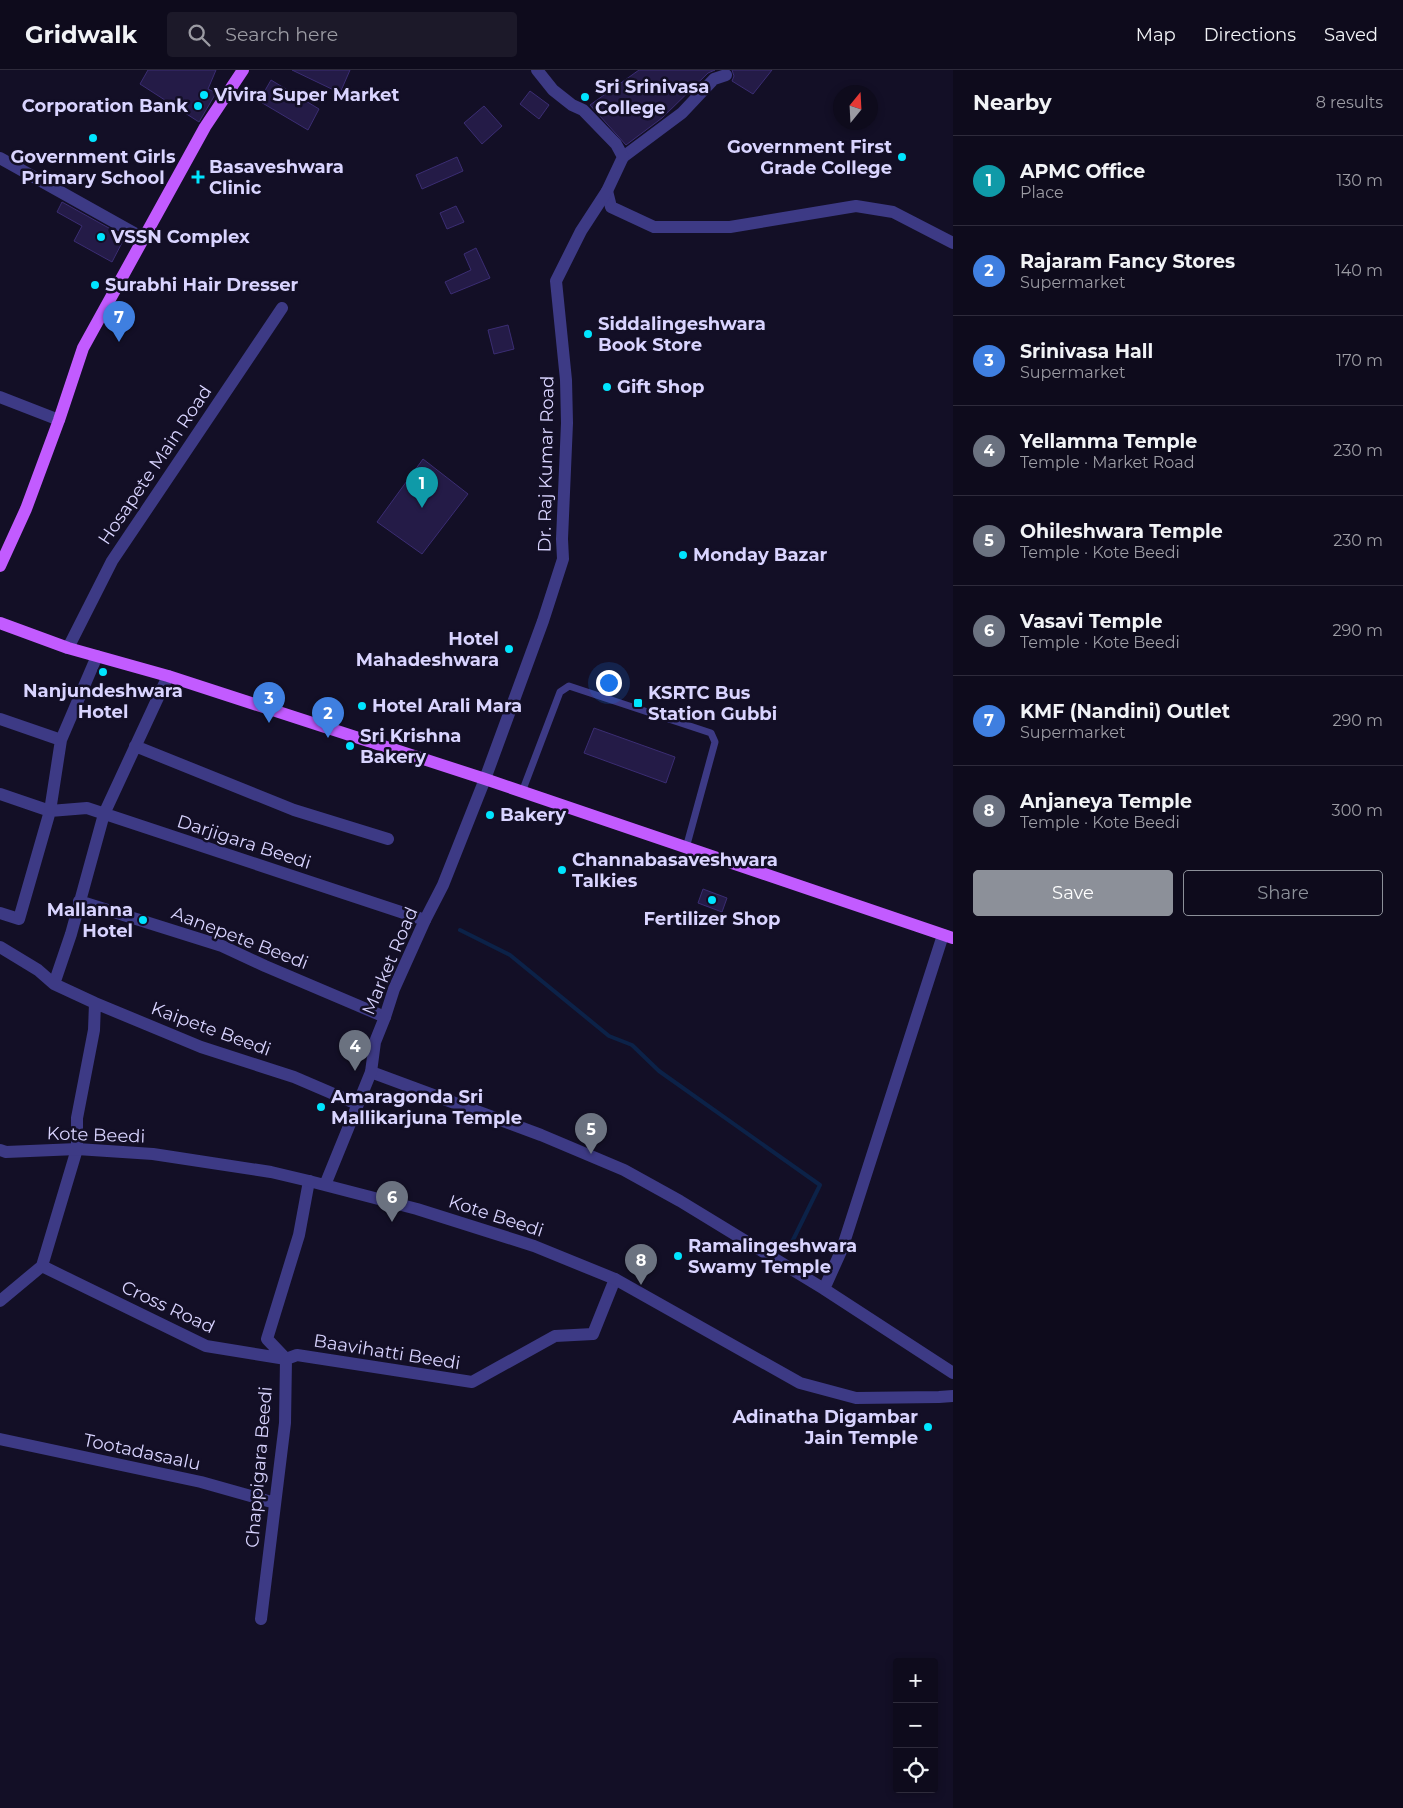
<!DOCTYPE html>
<meta charset="utf-8">
<style>
body{margin:0;font-family:Montserrat,sans-serif;background:#1c1929;color:#f1f3f6}
.controls{position:absolute;right:15px;bottom:15px;display:grid;overflow:hidden;border-radius:5px;box-shadow:0 2px 8px #0003}
.controls button{width:45px;height:45px;display:grid;place-items:center;padding:0;border:0;border-bottom:1px solid #2e2b3b;background:#0e0b1c;color:#f1f3f6;font:25px sans-serif}
.compass{position:absolute;left:833px;top:15px;width:45px;height:45px;border-radius:50%;background:#0e0b1c;box-shadow:0 2px 8px #0003;rotate:18deg}
.you{position:absolute;left:608px;top:612px;width:18px;height:18px;margin:-12px;border:4px solid #fff;border-radius:50%;background:#1a73e8;box-shadow:0 0 0 8px #1a73e833}
.badge{display:grid;place-items:center;width:32px;height:32px;border-radius:50%;background:#8c9099;color:#fff;font-size:16px;font-weight:700}
.pin{position:absolute;translate:-50% -41px;filter:drop-shadow(0 1px 2px #0008)}
.pin::after{content:'';position:absolute;top:26px;width:18px;height:15px;background:inherit;clip-path:polygon(0 0,100% 0,50% 100%)}
.list{margin:0;padding:0;list-style:none}
h2{display:flex;justify-content:space-between;align-items:center;height:65px;margin:0;padding:0 20px;font-size:21px}
h2 small{font-size:16px;font-weight:400;color:#9b9ba3}
.list li{display:grid;grid-template-columns:32px 1fr auto;gap:15px;align-items:center;box-sizing:border-box;height:90px;padding:0 20px;border-top:1px solid #2e2b3b}
.list b{display:block;font-size:19px;white-space:nowrap}
.list p{margin:0;font-size:16px;white-space:nowrap;color:#9b9ba3}
.list em{font-size:16px;font-style:normal;color:#9b9ba3}
.actions{display:flex;gap:10px;padding:15px 20px}
.actions a{flex:1;padding:11px 0;border:1px solid #8c9099;border-radius:5px;text-align:center;font-size:18px;color:#8c9099}
.actions .main{background:#8c9099;color:#fff}
.icon{flex:none;width:28px;height:28px;fill:none;stroke:currentColor;stroke-width:2;stroke-linecap:round;stroke-linejoin:round}
.map{position:relative;flex:none;width:953px;height:1738px;overflow:hidden}
header{display:flex;align-items:center;gap:30px;box-sizing:border-box;height:70px;padding:0 25px;background:#0e0b1c;border-bottom:1px solid #2e2b3b}
header strong{font-size:24px}
nav{display:flex;gap:28px;margin-inline-start:auto;font-size:18px}
.search{width:350px;height:45px;background:#1c1929;display:flex;align-items:center;gap:12px;box-sizing:border-box;padding:0 18px;border-radius:5px;color:#9b9ba3;font-size:19px}
main{display:flex}
aside{flex:1;background:#0e0b1c}
.map>svg:first-child{display:block}
.lines{fill:none;stroke-linecap:round;stroke-linejoin:round}
.stream{stroke:#0c2248;stroke-width:4}
.building{fill:#241b47;stroke:#3b2d73}
.service{stroke:#3d3a85;stroke-width:7}
.minor{stroke:#3d3a85;stroke-width:12}
.tertiary{stroke:#3d3a85;stroke-width:12}
.primary{stroke:#c25bff;stroke-width:12}
.poi-dot{fill:#00e5ff;stroke:#130f26;stroke-width:2}
.labels{text-anchor:middle;dominant-baseline:central;stroke-width:5;stroke-linejoin:round;paint-order:stroke}
.poi-label{font-size:18px;font-weight:bold;fill:#d9d4ff;stroke:#130f26;text-anchor:start}
.street-label{font-size:18px;fill:#d9d4ff;stroke:#130f26}
</style>
<header>
<strong>Gridwalk</strong>
<div class="search"><svg class="icon" aria-label="search" viewBox="0 0 24 24"><circle cx="10" cy="10" r="6"/><path d="M15 15l6 6"/></svg>Search here</div>
<nav><a>Map</a><a>Directions</a><a>Saved</a></nav>
</header>
<main>
<div class="map">
<svg width="953" height="1738" viewBox="0 0 953 1738">
<rect width="100%" height="100%" fill="#130f26"/>
<g class="lines">
<path class="stream" d="M 460,860 L 510,885 L 609,966 L 632,975 L 659,1001 L 820,1115 L 790,1176"/>
</g>
<path class="building" d="M 148,0 L 216,0 L 208,19 L 216,23 L 199,52 L 140,14 Z
M 292,0 L 350,0 L 340,23 Z
M 639,0 L 715,0 L 708,3 L 662,48 L 626,75 L 590,35 Z
M 732,0 L 772,0 L 753,24 L 732,11 L 734,6 Z
M 271,10 L 319,39 L 308,60 L 259,31 Z
M 530,21 L 549,35 L 539,49 L 520,34 Z
M 484,36 L 502,56 L 482,74 L 464,53 Z
M 457,87 L 463,101 L 422,119 L 416,105 Z
M 62,132 L 125,167 L 112,192 L 74,171 L 82,156 L 57,142 Z
M 456,136 L 464,152 L 447,159 L 440,143 Z
M 476,178 L 490,208 L 451,224 L 445,212 L 471,200 L 464,184 Z
M 508,255 L 514,279 L 494,284 L 488,260 Z
M 423,389 L 468,424 L 422,484 L 377,452 Z
M 594,658 L 675,687 L 666,713 L 584,683 Z
M 703,819 L 727,828 L 722,842 L 698,833 Z"/>
<g class="lines">
<path class="service" d="M 522,722 L 560,622 L 569,616 L 711,663 L 715,672 L 686,778"/>
<path class="minor" d="M 623,87 L 682,43 L 714,9 L 726,5
M 0,88 L 143,168
M 607,121 L 611,137 L 654,157 L 730,157 L 856,136 L 893,142 L 953,173
M 0,327 L 59,350
M 68,578 L 112,491 L 282,238
M 97,586 L 61,670 L 50,741 L 87,738 L 425,850
M 0,649 L 61,670
M 135,676 L 294,740 L 388,769
M 0,724 L 50,741 L 19,849 L 0,843
M 79,831 L 222,876 L 265,896 L 385,947
M 0,877 L 38,900 L 54,914 L 95,933 L 201,977 L 294,1007 L 357,1034
M 54,914 L 71,864 L 104,744 L 168,606
M 371,1002 L 541,1065 L 624,1100 L 680,1131 L 824,1219 L 953,1303
M 42,1196 L 206,1276 L 286,1289 L 297,1285 L 472,1312 L 555,1266 L 593,1264 L 615,1209
M 824,1219 L 842,1179 L 943,865
M 0,1231 L 42,1196 L 77,1079 L 77,1048 L 94,960 L 95,933
M 0,1369 L 201,1412 L 275,1433
M 261,1549 L 285,1353 L 286,1289 L 267,1269 L 299,1165 L 309,1111"/>
<path class="tertiary" d="M 0,1080 L 6,1082 L 77,1079 L 153,1084 L 271,1102 L 309,1111 L 417,1139 L 534,1176 L 615,1209 L 800,1313 L 856,1328 L 939,1327 L 953,1326
M 325,1115 L 371,1002 L 375,972 L 385,947 L 394,919 L 425,850 L 443,815 L 485,709 L 543,551 L 563,489 L 562,469 L 567,353 L 566,310 L 556,211 L 581,161 L 607,121 L 623,87 L 616,74 L 583,40 L 572,35 L 553,20 L 537,0"/>
<path class="primary" d="M 0,496 L 26,439 L 59,350 L 83,278 L 205,57 L 243,0
M 0,553 L 68,578 L 168,606 L 485,709 L 953,868"/>
</g>
<g class="poi-dot">
<circle cx="204" cy="25" r="5"/>
<circle cx="585" cy="27" r="5"/>
<circle cx="198" cy="36" r="5"/>
<circle cx="93" cy="68" r="5"/>
<circle cx="902" cy="87" r="5"/>
<path d="M195.5 99.5h5v5h5v5h-5v5h-5v-5h-5v-5h5z"/>
<circle cx="101" cy="167" r="5"/>
<circle cx="95" cy="215" r="5"/>
<circle cx="588" cy="264" r="5"/>
<circle cx="607" cy="317" r="5"/>
<circle cx="683" cy="485" r="5"/>
<circle cx="509" cy="579" r="5"/>
<circle cx="103" cy="602" r="5"/>
<rect x="633" y="628" width="10" height="10" rx="2.5"/>
<circle cx="362" cy="636" r="5"/>
<circle cx="350" cy="676" r="5"/>
<circle cx="490" cy="745" r="5"/>
<circle cx="562" cy="800" r="5"/>
<circle cx="712" cy="830" r="5"/>
<circle cx="143" cy="850" r="5"/>
<circle cx="321" cy="1037" r="5"/>
<circle cx="678" cy="1186" r="5"/>
<circle cx="928" cy="1357" r="5"/>
</g>
<g class="labels">
<g class="poi-label">
<text x="595" y="17">Sri Srinivasa<tspan x="595" dy="21">College</tspan></text>
<text x="214" y="25">Vivira Super Market</text>
<text x="188" y="36" text-anchor="end">Corporation Bank</text>
<text x="892" y="77" text-anchor="end">Government First<tspan x="892" dy="21">Grade College</tspan></text>
<text x="93" y="87" text-anchor="middle">Government Girls<tspan x="93" dy="21">Primary School</tspan></text>
<text x="209" y="97">Basaveshwara<tspan x="209" dy="21">Clinic</tspan></text>
<text x="111" y="167">VSSN Complex</text>
<text x="105" y="215">Surabhi Hair Dresser</text>
<text x="598" y="254">Siddalingeshwara<tspan x="598" dy="21">Book Store</tspan></text>
<text x="617" y="317">Gift Shop</text>
<text x="693" y="485">Monday Bazar</text>
<text x="499" y="569" text-anchor="end">Hotel<tspan x="499" dy="21">Mahadeshwara</tspan></text>
<text x="103" y="621" text-anchor="middle">Nanjundeshwara<tspan x="103" dy="21">Hotel</tspan></text>
<text x="648" y="623">KSRTC Bus<tspan x="648" dy="21">Station Gubbi</tspan></text>
<text x="372" y="636">Hotel Arali Mara</text>
<text x="360" y="666">Sri Krishna<tspan x="360" dy="21">Bakery</tspan></text>
<text x="500" y="745">Bakery</text>
<text x="572" y="790">Channabasaveshwara<tspan x="572" dy="21">Talkies</tspan></text>
<text x="133" y="840" text-anchor="end">Mallanna<tspan x="133" dy="21">Hotel</tspan></text>
<text x="712" y="849" text-anchor="middle">Fertilizer Shop</text>
<text x="331" y="1027">Amaragonda Sri<tspan x="331" dy="21">Mallikarjuna Temple</tspan></text>
<text x="688" y="1176">Ramalingeshwara<tspan x="688" dy="21">Swamy Temple</tspan></text>
<text x="918" y="1347" text-anchor="end">Adinatha Digambar<tspan x="918" dy="21">Jain Temple</tspan></text>
</g>
<g class="street-label">
<text transform="translate(546 394) rotate(-89)">Dr. Raj Kumar Road</text>
<text transform="translate(155 395) rotate(-56)">Hosapete Main Road</text>
<text transform="translate(244 772) rotate(18)">Darjigara Beedi</text>
<text transform="translate(240 868) rotate(21)">Aanepete Beedi</text>
<text transform="translate(390 891) rotate(-67)">Market Road</text>
<text transform="translate(211 959) rotate(20)">Kaipete Beedi</text>
<text transform="translate(96 1065) rotate(2)">Kote Beedi</text>
<text transform="translate(496 1146) rotate(18)">Kote Beedi</text>
<text transform="translate(168 1237) rotate(25)">Cross Road</text>
<text transform="translate(387 1282) rotate(9)">Baavihatti Beedi</text>
<text transform="translate(142 1382) rotate(12)">Tootadasaalu</text>
<text transform="translate(259 1397) rotate(-85)">Chappigara Beedi</text>
</g>
</g>
</svg>
<div class="controls">
<button>+</button>
<button>−</button>
<button><svg class="icon" aria-label="locate" viewBox="0 0 24 24"><circle cx="12" cy="12" r="6"/><path d="M12 2v4M12 18v4M2 12h4M18 12h4"/></svg></button>
</div>
<svg class="compass" viewBox="-18 -18 36 36"><path d="M0-13l5 13h-10z" fill="#e53935"/><path d="M0 13l5-13h-10z" fill="#9b9ba3"/></svg>
<div class="you"></div>
<div class="pin badge" style="left:422px;top:438px;background:#0f9aa8">1</div>
<div class="pin badge" style="left:328px;top:668px;background:#3f7fe0">2</div>
<div class="pin badge" style="left:269px;top:653px;background:#3f7fe0">3</div>
<div class="pin badge" style="left:355px;top:1001px;background:#6b7280">4</div>
<div class="pin badge" style="left:591px;top:1084px;background:#6b7280">5</div>
<div class="pin badge" style="left:392px;top:1152px;background:#6b7280">6</div>
<div class="pin badge" style="left:119px;top:272px;background:#3f7fe0">7</div>
<div class="pin badge" style="left:641px;top:1215px;background:#6b7280">8</div>
</div>
<aside>
<h2>Nearby<small>8 results</small></h2>
<ul class="list">
<li><span class="badge" style="background:#0f9aa8">1</span><div><b>APMC Office</b><p>Place</p></div><em>130 m</em></li>
<li><span class="badge" style="background:#3f7fe0">2</span><div><b>Rajaram Fancy Stores</b><p>Supermarket</p></div><em>140 m</em></li>
<li><span class="badge" style="background:#3f7fe0">3</span><div><b>Srinivasa Hall</b><p>Supermarket</p></div><em>170 m</em></li>
<li><span class="badge" style="background:#6b7280">4</span><div><b>Yellamma Temple</b><p>Temple · Market Road</p></div><em>230 m</em></li>
<li><span class="badge" style="background:#6b7280">5</span><div><b>Ohileshwara Temple</b><p>Temple · Kote Beedi</p></div><em>230 m</em></li>
<li><span class="badge" style="background:#6b7280">6</span><div><b>Vasavi Temple</b><p>Temple · Kote Beedi</p></div><em>290 m</em></li>
<li><span class="badge" style="background:#3f7fe0">7</span><div><b>KMF (Nandini) Outlet</b><p>Supermarket</p></div><em>290 m</em></li>
<li><span class="badge" style="background:#6b7280">8</span><div><b>Anjaneya Temple</b><p>Temple · Kote Beedi</p></div><em>300 m</em></li>
</ul>
<div class="actions"><a class="main">Save</a><a>Share</a></div>
</aside>
</main>
